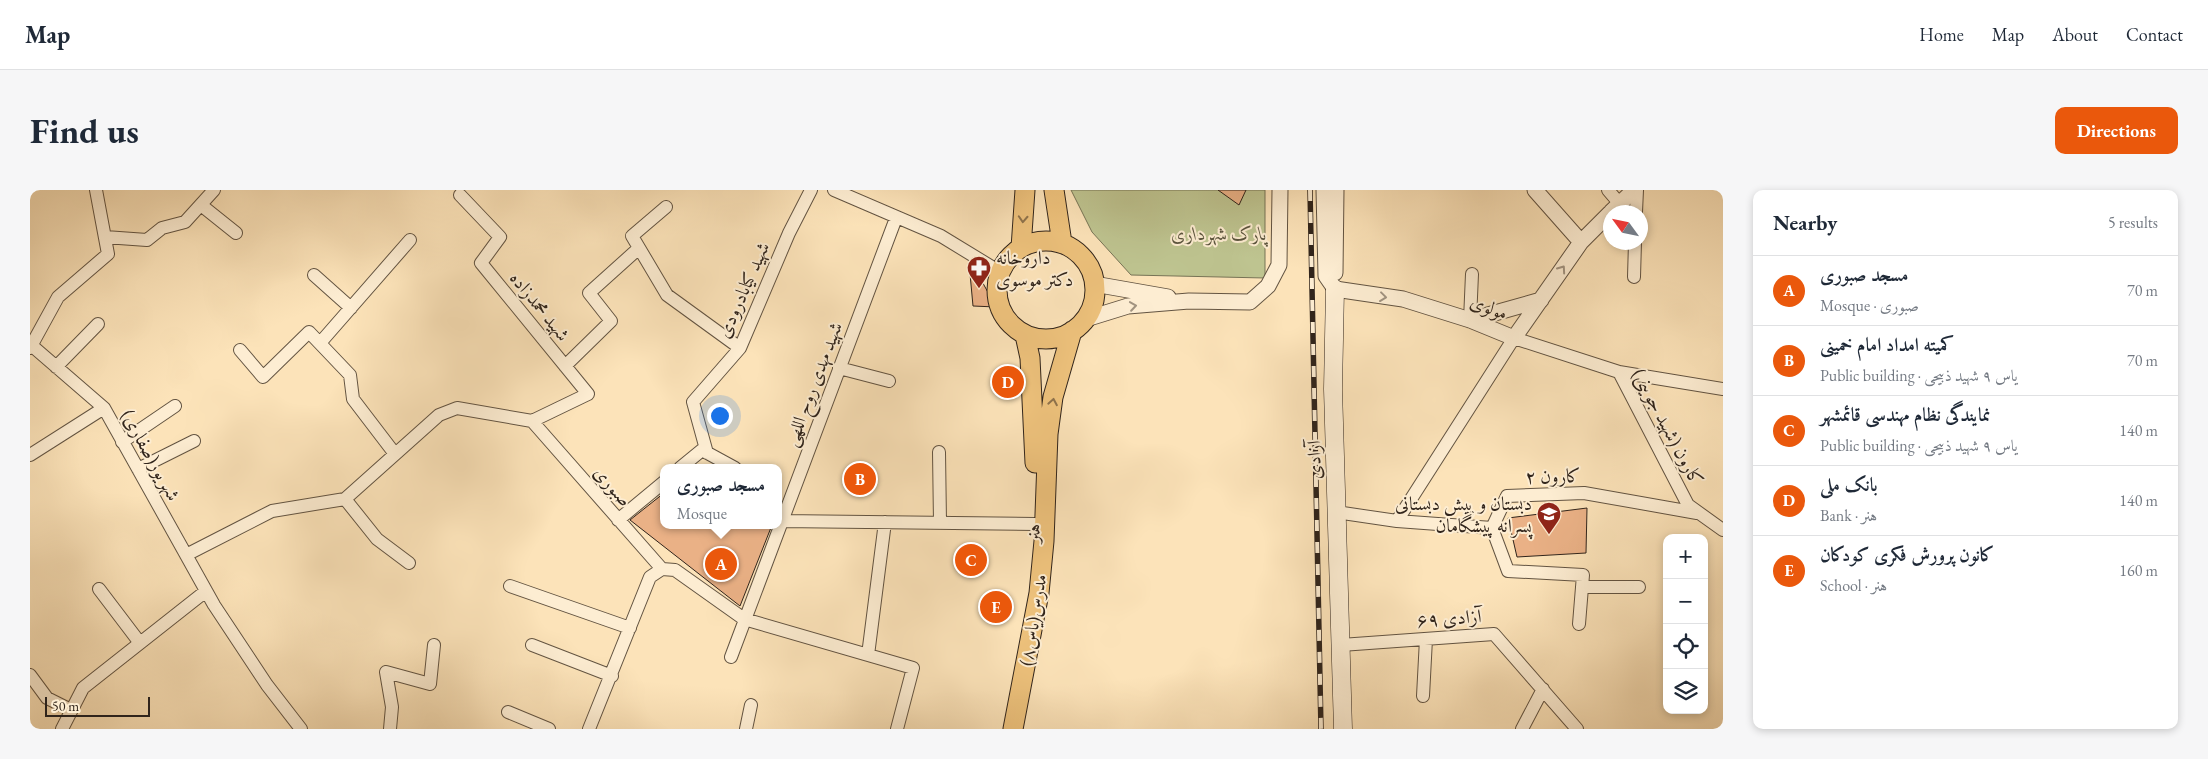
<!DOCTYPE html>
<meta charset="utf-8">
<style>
body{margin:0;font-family:"EB Garamond",Amiri,serif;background:#f6f6f7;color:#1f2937}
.controls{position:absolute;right:15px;bottom:15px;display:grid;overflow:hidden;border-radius:10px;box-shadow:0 2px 8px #0003}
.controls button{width:45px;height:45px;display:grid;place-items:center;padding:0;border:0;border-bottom:1px solid #e0e1e3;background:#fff;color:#1f2937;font:25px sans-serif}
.compass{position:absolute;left:1573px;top:15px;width:45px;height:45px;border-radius:50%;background:#fff;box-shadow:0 2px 8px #0003;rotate:303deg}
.scale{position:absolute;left:15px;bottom:12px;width:105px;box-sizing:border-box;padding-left:5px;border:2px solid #30241b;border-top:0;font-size:14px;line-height:18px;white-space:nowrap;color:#30241b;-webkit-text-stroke:4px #fdedd2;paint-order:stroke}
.you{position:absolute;left:689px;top:225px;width:18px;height:18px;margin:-12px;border:4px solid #fff;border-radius:50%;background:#1a73e8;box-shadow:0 0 0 8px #1a73e833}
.badge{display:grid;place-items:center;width:32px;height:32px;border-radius:50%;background:#ea580c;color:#fff;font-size:16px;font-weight:700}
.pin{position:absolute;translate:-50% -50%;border:2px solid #fff;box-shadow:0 1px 5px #0006}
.popup{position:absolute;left:630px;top:274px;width:122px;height:65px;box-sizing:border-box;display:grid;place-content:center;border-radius:10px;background:#fff;filter:drop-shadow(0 1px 4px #0005);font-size:16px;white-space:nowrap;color:#747a83}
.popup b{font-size:19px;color:#1f2937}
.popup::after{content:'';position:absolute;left:50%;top:100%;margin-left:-10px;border:10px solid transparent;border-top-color:#fff}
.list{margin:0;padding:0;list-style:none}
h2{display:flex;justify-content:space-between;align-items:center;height:65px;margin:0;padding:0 20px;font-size:21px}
h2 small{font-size:16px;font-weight:400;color:#747a83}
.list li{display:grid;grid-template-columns:32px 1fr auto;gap:15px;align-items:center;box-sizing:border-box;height:70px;padding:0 20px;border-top:1px solid #e0e1e3}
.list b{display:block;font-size:19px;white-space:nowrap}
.list p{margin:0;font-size:16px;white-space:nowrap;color:#747a83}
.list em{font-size:16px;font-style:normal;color:#747a83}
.icon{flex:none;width:28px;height:28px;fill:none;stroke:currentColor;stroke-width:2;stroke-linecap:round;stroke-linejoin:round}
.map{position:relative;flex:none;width:1693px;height:539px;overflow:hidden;border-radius:10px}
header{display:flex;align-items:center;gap:30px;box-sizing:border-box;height:70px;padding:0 25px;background:#fff;border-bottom:1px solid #e0e1e3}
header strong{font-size:24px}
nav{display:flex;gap:28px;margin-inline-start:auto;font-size:18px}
.intro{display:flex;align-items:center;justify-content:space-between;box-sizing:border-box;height:120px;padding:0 30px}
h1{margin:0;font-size:35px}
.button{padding:12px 22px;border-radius:10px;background:#ea580c;color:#fff;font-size:18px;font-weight:700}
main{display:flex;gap:30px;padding:0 30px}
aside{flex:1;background:#fff;border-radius:10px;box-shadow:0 2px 8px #0003}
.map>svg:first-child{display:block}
.green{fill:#bec490;stroke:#777456}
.building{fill:#eab186;stroke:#30241b}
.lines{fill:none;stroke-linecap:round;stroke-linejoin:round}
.minor-casing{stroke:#635442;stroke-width:14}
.tertiary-casing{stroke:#635442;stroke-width:17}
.secondary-casing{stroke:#30241b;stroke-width:19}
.primary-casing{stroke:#30241b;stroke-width:21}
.minor{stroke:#fdedd2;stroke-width:12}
.tertiary{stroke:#fdedd2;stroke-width:15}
.secondary{stroke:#fdedd2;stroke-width:18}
.primary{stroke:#eec27c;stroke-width:19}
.rail-casing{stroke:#30241b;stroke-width:5.5}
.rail{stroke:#fdedd2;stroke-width:4;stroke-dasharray:11;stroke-linecap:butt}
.oneway{stroke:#8f734c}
.oneway2{stroke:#a19380}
.labels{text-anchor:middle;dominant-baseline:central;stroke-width:4;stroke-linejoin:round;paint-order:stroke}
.park-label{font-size:19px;font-style:italic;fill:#5b543e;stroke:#fdedd2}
.poi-label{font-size:19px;fill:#30241b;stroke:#fdedd2;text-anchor:start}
.street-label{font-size:19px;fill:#30241b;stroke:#fdedd2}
</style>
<header>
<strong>Map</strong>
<nav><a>Home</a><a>Map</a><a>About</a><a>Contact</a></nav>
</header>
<div class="intro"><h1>Find us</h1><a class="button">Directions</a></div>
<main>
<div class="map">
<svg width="1693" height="539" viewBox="0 0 1693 539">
<rect width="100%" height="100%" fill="#fce3b9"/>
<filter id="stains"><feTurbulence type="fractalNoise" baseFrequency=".004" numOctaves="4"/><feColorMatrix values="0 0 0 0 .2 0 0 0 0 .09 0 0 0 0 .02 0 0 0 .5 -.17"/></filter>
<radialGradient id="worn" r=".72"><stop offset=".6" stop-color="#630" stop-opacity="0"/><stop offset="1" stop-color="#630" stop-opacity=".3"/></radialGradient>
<path class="green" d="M 1041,0 L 1235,0 L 1235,88 L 1101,85 L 1062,42 Z"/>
<path class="building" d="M 1188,0 L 1216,0 L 1209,15 Z
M 939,73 L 943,75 L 966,117 L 943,116 Z
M 634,303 L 634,335 L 742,335 L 710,416 L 600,330 Z
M 1557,318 L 1556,363 L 1487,367 L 1478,328 Z"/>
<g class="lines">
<defs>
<path id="minor" d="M 804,0 L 911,46 L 970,82
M 1578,0 L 1590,14
M 430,5 L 470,47 L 451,73 L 558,204 L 502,231
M 171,15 L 206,43
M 636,17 L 602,46 L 637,105 L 710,158
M 1606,22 L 1607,0
M 75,47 L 117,50 L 132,38 L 155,32 L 184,0
M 284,85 L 321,118
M 1604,87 L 1605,52
M 1440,130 L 1442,84
M 290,153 L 380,50
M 0,154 L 74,218 L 184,415 L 237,495 L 271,539
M 0,158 L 28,107 L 78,64 L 66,0
M 210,160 L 233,187 L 279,142 L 320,185 L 323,209 L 365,264
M 535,176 L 581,131 L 559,103 L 609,58
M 26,177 L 68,134
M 809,178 L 859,191
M 1589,182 L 1693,199
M 502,231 L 632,379 L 645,380 L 714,429 L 883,478 L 867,539
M 92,252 L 145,216
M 909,262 L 910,332
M 677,263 L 663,212 L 710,158 L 759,43 L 781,0
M 0,265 L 74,218
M 650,278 L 672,260 L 705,278
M 108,279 L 164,251
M 315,309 L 347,349 L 379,373
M 1306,322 L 1367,331 L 1462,338 L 1477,306 L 1554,303 L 1667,323
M 588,330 L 634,292
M 751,331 L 1005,334
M 1367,331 L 1484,148 L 1589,182 L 1658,315 L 1693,340
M 1462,338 L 1478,381 L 1553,385 L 1549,434
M 156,365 L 242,321 L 315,309 L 409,225 L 427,218 L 502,231
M 480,396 L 600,438
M 1552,397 L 1609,397
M 69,399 L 110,453
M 502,455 L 582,486
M 1311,455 L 1464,444 L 1547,539
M 838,465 L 855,332
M 701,467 L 866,28
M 0,485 L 17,508 L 41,520
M 1393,506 L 1396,449
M 478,522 L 519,539
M 32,539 L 53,498 L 176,401
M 360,539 L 362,517 L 356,482 L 400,494 L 404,455
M 559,539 L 620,387 L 632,379
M 716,539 L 721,515
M 1492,539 L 1513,499"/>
<path id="tertiary" d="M 1294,0 L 1296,86 L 1305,99
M 1505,0 L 1551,52
M 1581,22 L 1604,0
M 1305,83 L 1306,0
M 1064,94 L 1138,107
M 1305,99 L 1373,109 L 1440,130 L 1484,148 L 1551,52 L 1580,23
M 1056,129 L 1098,116 L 1159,111 L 1220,112 L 1238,96 L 1249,75 L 1250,0
M 1440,130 L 1511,110"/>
<path id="secondary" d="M 1305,99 L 1303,199 L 1313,539"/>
<path id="primary" d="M 1024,0 L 1032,53
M967 100a49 49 0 1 1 98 0a49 49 0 1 1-98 0Z
M 991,58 L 995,0
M 995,145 L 1000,168 L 1005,273
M 983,539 L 1009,403 L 1014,351 L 1018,244 L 1023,207 L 1042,141"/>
</defs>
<use href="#minor" class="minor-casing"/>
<use href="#tertiary" class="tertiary-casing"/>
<use href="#secondary" class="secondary-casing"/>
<use href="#primary" class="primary-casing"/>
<use href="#minor" class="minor"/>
<use href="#tertiary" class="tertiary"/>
<use href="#secondary" class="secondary"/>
<use href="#primary" class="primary"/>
<defs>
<path id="rail" d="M 1280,0 L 1291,539"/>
</defs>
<use href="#rail" class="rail-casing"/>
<use href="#rail" class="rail"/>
</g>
<defs><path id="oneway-chevron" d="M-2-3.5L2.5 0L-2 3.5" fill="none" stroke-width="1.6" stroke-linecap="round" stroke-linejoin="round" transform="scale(1.25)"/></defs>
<g class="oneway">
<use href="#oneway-chevron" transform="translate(993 29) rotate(93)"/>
<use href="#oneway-chevron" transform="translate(1023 212) rotate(-80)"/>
</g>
<g class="oneway2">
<use href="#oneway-chevron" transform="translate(1532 79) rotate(-55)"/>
<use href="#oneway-chevron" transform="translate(1353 107) rotate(7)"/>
<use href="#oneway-chevron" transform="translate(1103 116) rotate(-8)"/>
</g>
<defs>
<symbol id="pharmacy-pin" viewBox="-11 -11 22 30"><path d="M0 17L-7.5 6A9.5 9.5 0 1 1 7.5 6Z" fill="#8f2418" stroke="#fdedd2"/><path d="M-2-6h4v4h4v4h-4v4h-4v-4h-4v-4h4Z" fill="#fff"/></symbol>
<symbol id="school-pin" viewBox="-11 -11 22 30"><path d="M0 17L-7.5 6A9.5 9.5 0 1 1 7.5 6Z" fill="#8f2418" stroke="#fdedd2"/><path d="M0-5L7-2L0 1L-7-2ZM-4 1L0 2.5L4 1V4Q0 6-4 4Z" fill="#fff"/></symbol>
</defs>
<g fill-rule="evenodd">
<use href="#pharmacy-pin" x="935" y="64" width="28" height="38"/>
<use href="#school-pin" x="1505" y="310" width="28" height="38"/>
</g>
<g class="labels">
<g class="park-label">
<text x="1189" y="43">پارک شهرداری</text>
</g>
<g class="poi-label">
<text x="966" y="67">داروخانه<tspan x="966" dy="22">دکتر موسوی</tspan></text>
<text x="1502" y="313" text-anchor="end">دبستان و پیش دبستانی<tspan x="1502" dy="22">پسرانه پیشگامان</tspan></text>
</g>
<g class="street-label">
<text transform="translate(713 100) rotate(-66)">شهید کیابادرودی</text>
<text transform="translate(510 116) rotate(51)">شهید محمدزاده</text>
<text transform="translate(1459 117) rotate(21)">مولوی</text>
<text transform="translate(783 194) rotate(-69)">شهید مهدی روح اللهی</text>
<text transform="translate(1638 237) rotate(62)">کارون (شهید جوینی)</text>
<text transform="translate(121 265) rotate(61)">شهریور(صفاری)</text>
<text transform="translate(1284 270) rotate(-91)">آزادی</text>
<text transform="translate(1523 286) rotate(-1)">کارون ۲</text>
<text transform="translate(583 296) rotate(49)">صبوری</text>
<text transform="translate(1003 343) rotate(-86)">هنر</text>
<text transform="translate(1419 428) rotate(-4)">آزادی ۶۹</text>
<text transform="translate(1003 430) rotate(-81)">مدرس(یاس۸)</text>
</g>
</g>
<rect width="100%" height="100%" filter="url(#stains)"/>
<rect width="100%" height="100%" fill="url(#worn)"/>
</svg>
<div class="controls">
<button>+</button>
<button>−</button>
<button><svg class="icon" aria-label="locate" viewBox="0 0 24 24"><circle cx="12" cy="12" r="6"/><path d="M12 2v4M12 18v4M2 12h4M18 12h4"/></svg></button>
<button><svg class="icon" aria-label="layers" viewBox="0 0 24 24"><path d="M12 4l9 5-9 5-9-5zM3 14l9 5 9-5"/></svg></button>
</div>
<svg class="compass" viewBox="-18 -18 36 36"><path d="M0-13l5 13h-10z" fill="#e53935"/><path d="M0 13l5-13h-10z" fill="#747a83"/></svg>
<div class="scale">50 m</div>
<div class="you"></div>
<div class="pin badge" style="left:691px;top:374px">A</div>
<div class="popup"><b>مسجد صبوری</b>Mosque</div>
<div class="pin badge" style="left:830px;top:289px">B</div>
<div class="pin badge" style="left:941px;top:370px">C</div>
<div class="pin badge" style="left:978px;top:192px">D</div>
<div class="pin badge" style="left:966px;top:417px">E</div>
</div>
<aside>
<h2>Nearby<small>5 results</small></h2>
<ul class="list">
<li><span class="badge">A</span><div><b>مسجد صبوری</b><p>Mosque · صبوری</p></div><em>70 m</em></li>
<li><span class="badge">B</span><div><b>کمیته امداد امام خمینی</b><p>Public building · یاس ۹ شهید ذبیحی</p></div><em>70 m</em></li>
<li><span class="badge">C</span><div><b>نمایندگی نظام مهندسی قائمشهر</b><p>Public building · یاس ۹ شهید ذبیحی</p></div><em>140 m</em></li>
<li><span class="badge">D</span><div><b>بانک ملی</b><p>Bank · هنر</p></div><em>140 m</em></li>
<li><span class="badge">E</span><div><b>کانون پرورش فکری کودکان</b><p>School · هنر</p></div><em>160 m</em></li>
</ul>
</aside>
</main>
